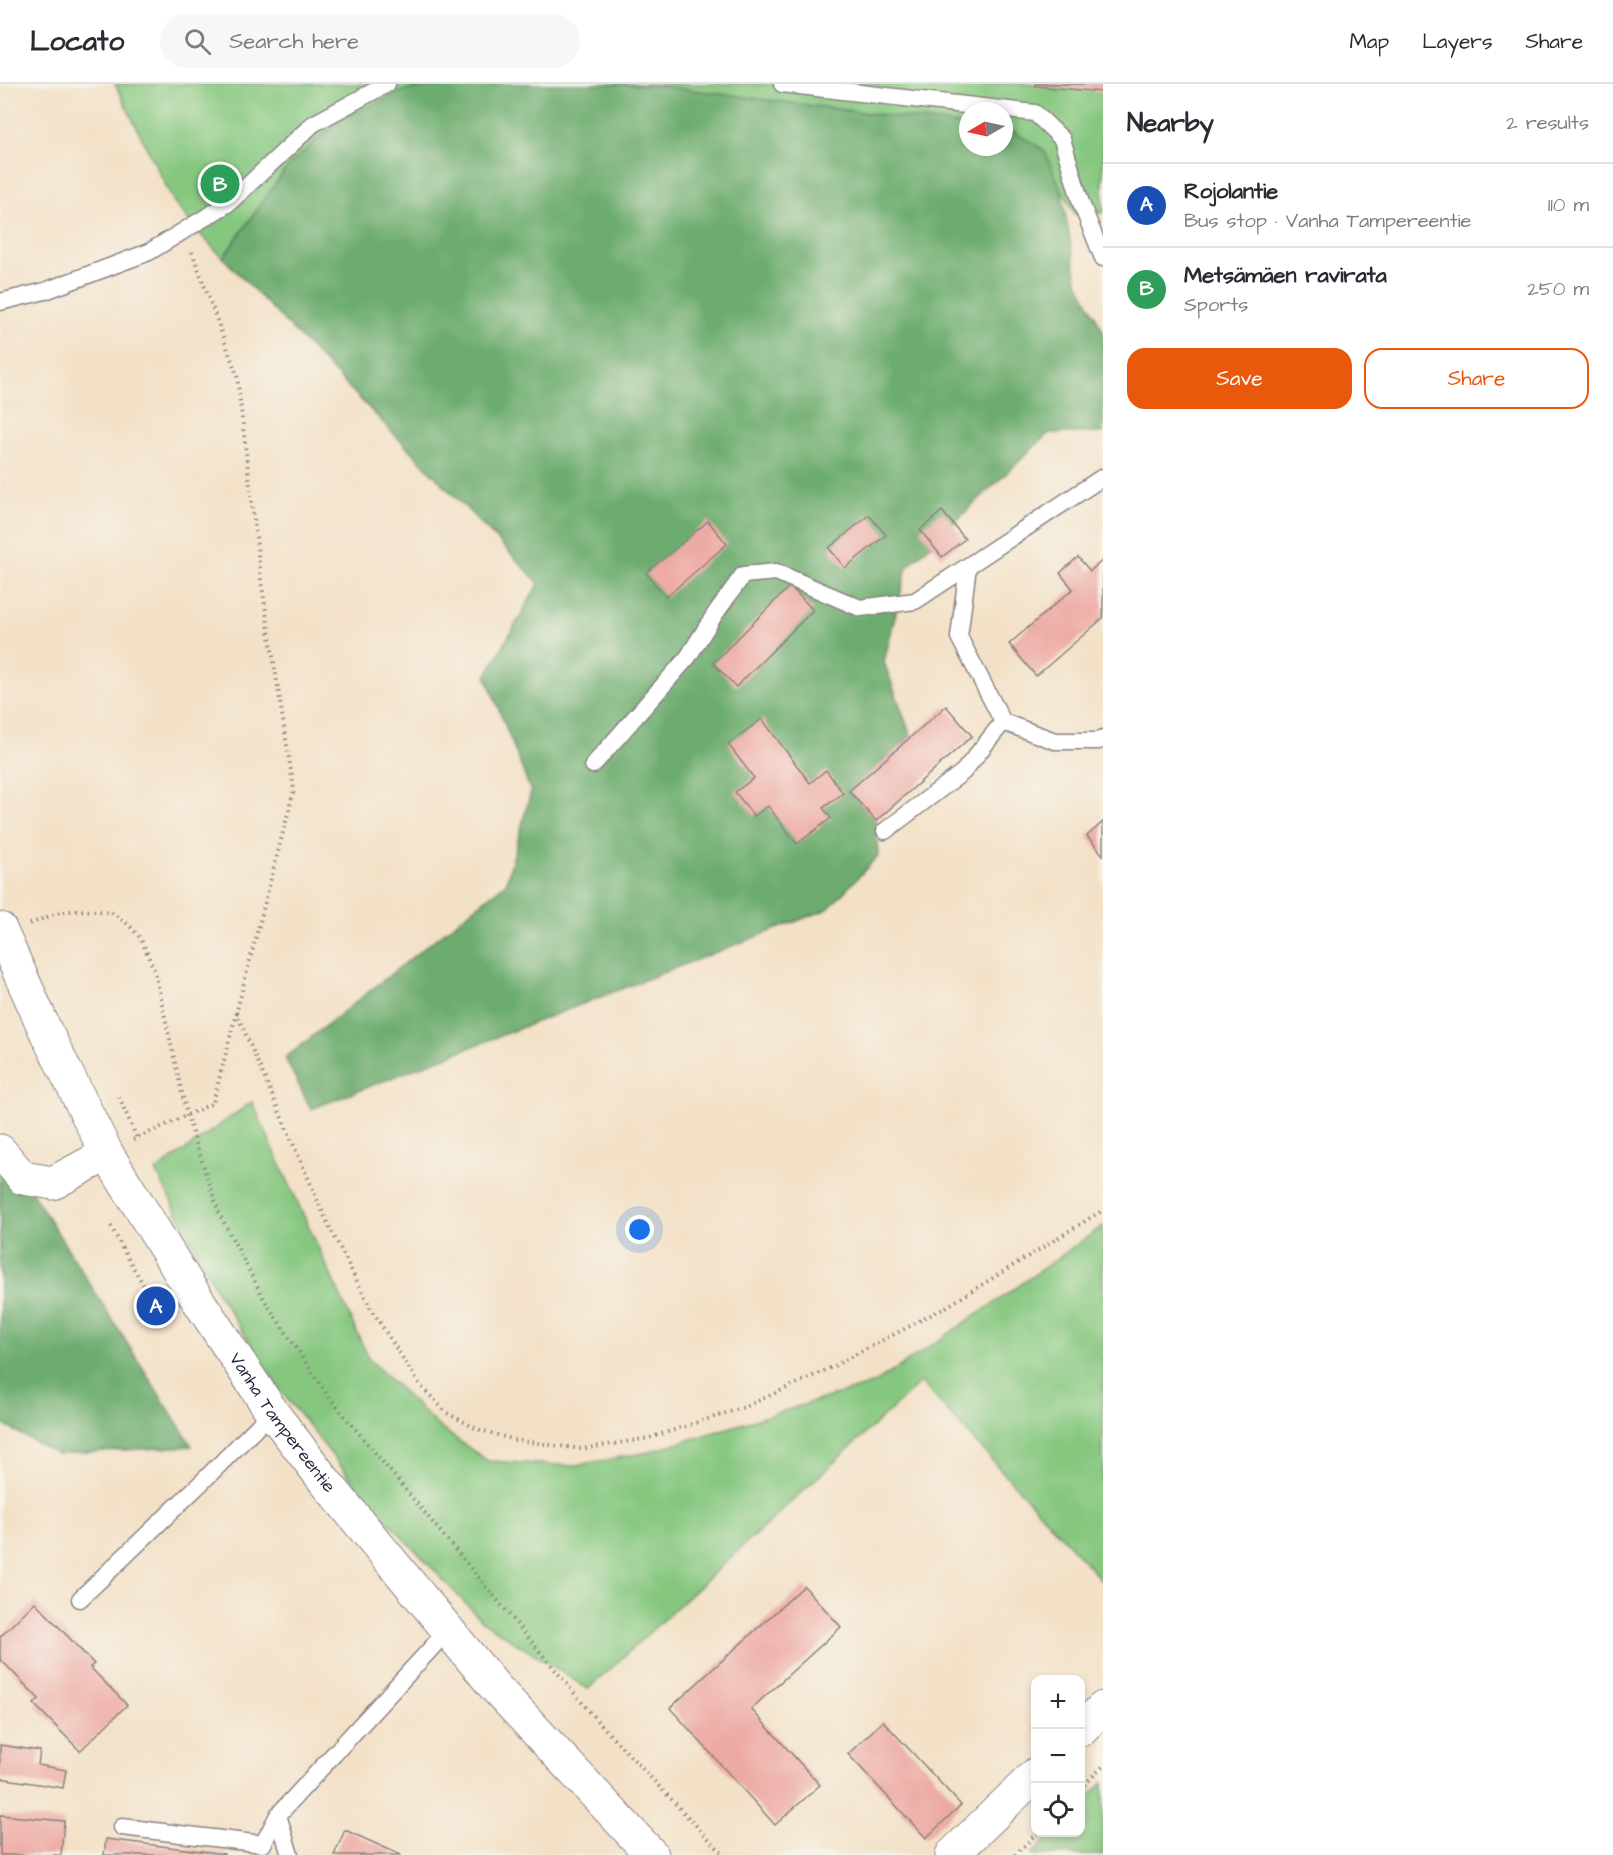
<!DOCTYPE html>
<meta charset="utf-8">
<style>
body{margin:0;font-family:"Architects Daughter",sans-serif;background:#f7f7f7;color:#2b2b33}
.controls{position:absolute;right:18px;bottom:18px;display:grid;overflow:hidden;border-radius:12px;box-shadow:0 3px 9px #0003}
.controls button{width:54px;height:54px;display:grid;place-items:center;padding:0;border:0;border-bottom:2px solid #e1e1e2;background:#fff;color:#2b2b33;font:30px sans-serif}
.compass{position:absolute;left:959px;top:18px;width:54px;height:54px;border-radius:50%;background:#fff;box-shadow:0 3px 9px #0003;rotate:261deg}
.you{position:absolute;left:640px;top:1146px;width:21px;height:21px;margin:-15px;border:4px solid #fff;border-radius:50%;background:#1a73e8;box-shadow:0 0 0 9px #1a73e833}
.badge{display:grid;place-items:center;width:39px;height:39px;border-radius:50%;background:#ea580c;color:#fff;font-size:20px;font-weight:700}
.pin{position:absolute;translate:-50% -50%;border:3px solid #fff;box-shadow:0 2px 6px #0006}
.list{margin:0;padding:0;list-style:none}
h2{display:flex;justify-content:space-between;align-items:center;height:78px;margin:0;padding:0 24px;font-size:26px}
h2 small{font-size:20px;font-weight:400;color:#7c7c81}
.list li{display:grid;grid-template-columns:39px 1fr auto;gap:18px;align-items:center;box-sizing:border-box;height:84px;padding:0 24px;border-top:2px solid #e1e1e2}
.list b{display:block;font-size:22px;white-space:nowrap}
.list p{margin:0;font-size:20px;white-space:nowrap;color:#7c7c81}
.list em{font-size:20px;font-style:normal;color:#7c7c81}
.actions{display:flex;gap:12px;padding:18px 24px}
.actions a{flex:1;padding:14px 0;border:2px solid #ea580c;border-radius:18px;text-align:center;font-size:21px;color:#ea580c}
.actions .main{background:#ea580c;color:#fff}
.icon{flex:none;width:33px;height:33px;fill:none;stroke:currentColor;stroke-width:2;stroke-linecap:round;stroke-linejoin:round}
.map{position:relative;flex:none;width:1103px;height:1771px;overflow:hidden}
header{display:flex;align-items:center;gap:36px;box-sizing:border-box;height:84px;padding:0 30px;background:#fff;border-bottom:2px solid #e1e1e2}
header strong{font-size:28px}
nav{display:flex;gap:33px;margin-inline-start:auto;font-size:21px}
.search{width:420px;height:54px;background:#f7f7f7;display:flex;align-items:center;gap:15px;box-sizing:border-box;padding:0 21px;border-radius:33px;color:#7c7c81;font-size:22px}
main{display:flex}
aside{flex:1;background:#fff}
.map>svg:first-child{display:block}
.green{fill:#85c77f;stroke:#54745d;stroke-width:1.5}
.forest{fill:#6cac6e;stroke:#476754;stroke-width:1.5}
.building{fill:#edaaa4}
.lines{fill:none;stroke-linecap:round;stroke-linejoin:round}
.service-casing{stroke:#8a8281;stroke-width:19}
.minor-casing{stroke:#8a8281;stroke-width:35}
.secondary-casing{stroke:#8a8281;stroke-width:35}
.path{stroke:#8a8281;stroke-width:4;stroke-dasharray:1.5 4.5;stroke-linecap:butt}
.service{stroke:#fff;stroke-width:16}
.minor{stroke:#fff;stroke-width:33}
.secondary{stroke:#fff;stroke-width:33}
.labels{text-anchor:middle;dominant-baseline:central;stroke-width:5;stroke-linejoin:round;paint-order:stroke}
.street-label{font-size:18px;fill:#22223b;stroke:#f7f3e8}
</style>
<header>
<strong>Locato</strong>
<div class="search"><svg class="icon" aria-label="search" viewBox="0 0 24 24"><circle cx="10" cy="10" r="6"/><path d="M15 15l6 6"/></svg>Search here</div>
<nav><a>Map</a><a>Layers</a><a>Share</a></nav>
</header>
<main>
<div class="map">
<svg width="1103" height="1771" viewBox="0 0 1103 1771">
<rect width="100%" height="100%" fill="#f7f3e8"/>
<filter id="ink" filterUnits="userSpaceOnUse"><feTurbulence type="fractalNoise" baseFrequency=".0167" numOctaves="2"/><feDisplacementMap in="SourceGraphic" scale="12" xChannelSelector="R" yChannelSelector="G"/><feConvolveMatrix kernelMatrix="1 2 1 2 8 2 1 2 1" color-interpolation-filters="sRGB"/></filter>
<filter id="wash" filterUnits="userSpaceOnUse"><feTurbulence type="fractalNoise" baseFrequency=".008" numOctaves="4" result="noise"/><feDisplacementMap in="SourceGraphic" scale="24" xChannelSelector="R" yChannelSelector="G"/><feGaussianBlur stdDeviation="1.35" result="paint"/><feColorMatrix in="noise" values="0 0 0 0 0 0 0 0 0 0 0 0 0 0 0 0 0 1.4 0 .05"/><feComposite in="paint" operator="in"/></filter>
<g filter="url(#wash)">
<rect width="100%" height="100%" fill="#f3e1c7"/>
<path class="green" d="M 115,0 L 450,0 L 405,6 L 288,82 L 223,174 L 200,150 L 174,118 Z
M 615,0 L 1103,0 L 1103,129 L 1075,130 L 1061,105 L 1014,48 L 1004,46 L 1004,27 L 968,27 L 968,42 L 661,2 Z
M 252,1018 L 369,1275 L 439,1343 L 488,1377 L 573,1382 L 649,1368 L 875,1299 L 1000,1215 L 1103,1142 L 1103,1498 L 921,1298 L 588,1605 L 482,1537 L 368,1416 L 283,1310 L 217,1208 L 156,1087 Z
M 1103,1699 L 1103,1771 L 1031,1771 L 1053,1749 L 1080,1748 L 1081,1721 Z"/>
<path class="forest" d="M 450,0 L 615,0 L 660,2 L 968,42 L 968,63 L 1004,63 L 1004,46 L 1014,48 L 1044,66 L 1061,105 L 1077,196 L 1103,247 L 1103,349 L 1049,349 L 907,483 L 884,578 L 911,652 L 849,707 L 876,737 L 878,772 L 828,825 L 311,1025 L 285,974 L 506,799 L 531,708 L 486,592 L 539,499 L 223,174 L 288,82 L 338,37 L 405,6 Z
M 0,1067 L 23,1094 L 192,1362 L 57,1370 L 0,1339 Z"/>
<g id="blocks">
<path class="building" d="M 1035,0 L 1103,0 L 1103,8 L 1035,2 Z
M 942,427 L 965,455 L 942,473 L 920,446 Z
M 869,431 L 886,451 L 845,484 L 829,464 Z
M 708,437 L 727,460 L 666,513 L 646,489 Z
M 1078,473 L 1090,487 L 1103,476 L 1103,534 L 1036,592 L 1009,560 L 1073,505 L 1060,489 Z
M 790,502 L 813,526 L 736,603 L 713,579 Z
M 946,622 L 972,652 L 876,737 L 849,707 Z
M 762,635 L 810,699 L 826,686 L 843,709 L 823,724 L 831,734 L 797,760 L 768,722 L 754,732 L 735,708 L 754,694 L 728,660 Z
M 1103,738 L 1103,771 L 1087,752 Z
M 804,1502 L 841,1543 L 751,1625 L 820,1701 L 775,1741 L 670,1624 Z
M 35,1518 L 94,1580 L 90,1583 L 127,1621 L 80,1667 L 34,1620 L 39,1615 L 0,1575 L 0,1553 Z
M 883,1637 L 961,1721 L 926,1754 L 848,1670 Z
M 0,1661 L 40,1667 L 38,1681 L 66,1686 L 63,1704 L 0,1694 Z
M 0,1731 L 64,1737 L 61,1771 L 0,1771 Z
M 345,1746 L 401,1771 L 334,1771 Z
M 106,1755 L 224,1770 L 224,1771 L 104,1771 Z"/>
</g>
</g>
<g filter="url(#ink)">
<use href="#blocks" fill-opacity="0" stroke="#8a8281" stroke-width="1.5"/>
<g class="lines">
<defs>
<path id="service" d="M 782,0 L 1035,29 L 1062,55 L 1081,119 L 1103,174
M 0,218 L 45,207 L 149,168 L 229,119 L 313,40 L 387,0
M 1003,638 L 1055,657 L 1099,657 L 1103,654
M 593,681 L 688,573 L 715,530 L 743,491 L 776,488 L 860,524 L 915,517 L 1103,393
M 885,747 L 963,688 L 1003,638 L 959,553 L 968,482
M 80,1515 L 203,1397 L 272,1328
M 122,1743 L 263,1760 L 278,1731
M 290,1771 L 278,1731 L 448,1546"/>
<path id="minor" d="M 0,1067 L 23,1094 L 53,1099 L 107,1070
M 1080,1646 L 1103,1624
M 952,1771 L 1036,1690"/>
<g id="secondary">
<path id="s1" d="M 0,845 L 46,948 L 107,1070 L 188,1201 L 272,1328 L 324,1396 L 495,1603 L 652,1771"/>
</g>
</defs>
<use href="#service" class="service-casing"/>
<use href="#minor" class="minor-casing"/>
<use href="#secondary" class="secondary-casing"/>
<path class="path" d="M 30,840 L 57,829 L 76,826 L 111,828 L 129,841 L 141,855 L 155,888 L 187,1032 L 219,1129 L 265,1217 L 328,1312 L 599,1639 L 724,1771
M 236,928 L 327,1138 L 371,1225 L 420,1301 L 447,1329 L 477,1345 L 515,1356 L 582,1365 L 649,1354 L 745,1323 L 826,1286 L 946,1223 L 1103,1126
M 119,1013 L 137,1054
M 133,1056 L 213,1019 L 294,706 L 261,496 L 237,291 L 192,168
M 111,1142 L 123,1166 L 156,1222
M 1080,1705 L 1103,1682
M 1015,1771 L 1038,1748"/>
<use href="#service" class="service"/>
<use href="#minor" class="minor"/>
<use href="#secondary" class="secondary"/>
</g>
</g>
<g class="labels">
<g class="street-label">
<text stroke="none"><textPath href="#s1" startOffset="570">Vanha Tampereentie</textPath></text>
</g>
</g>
</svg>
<div class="controls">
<button>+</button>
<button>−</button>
<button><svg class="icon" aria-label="locate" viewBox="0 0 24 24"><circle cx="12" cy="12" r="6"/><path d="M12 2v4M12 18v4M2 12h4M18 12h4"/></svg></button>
</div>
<svg class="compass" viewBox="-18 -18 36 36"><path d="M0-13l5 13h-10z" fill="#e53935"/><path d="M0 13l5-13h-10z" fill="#7c7c81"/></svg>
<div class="you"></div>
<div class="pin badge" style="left:156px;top:1222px;background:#1a4fb4">A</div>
<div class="pin badge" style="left:220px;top:100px;background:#2e9e5b">B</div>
</div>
<aside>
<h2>Nearby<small>2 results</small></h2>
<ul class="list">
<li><span class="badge" style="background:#1a4fb4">A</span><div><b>Rojolantie</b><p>Bus stop · Vanha Tampereentie</p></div><em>110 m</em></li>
<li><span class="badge" style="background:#2e9e5b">B</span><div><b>Metsämäen ravirata</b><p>Sports</p></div><em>250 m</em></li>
</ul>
<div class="actions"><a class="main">Save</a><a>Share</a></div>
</aside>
</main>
